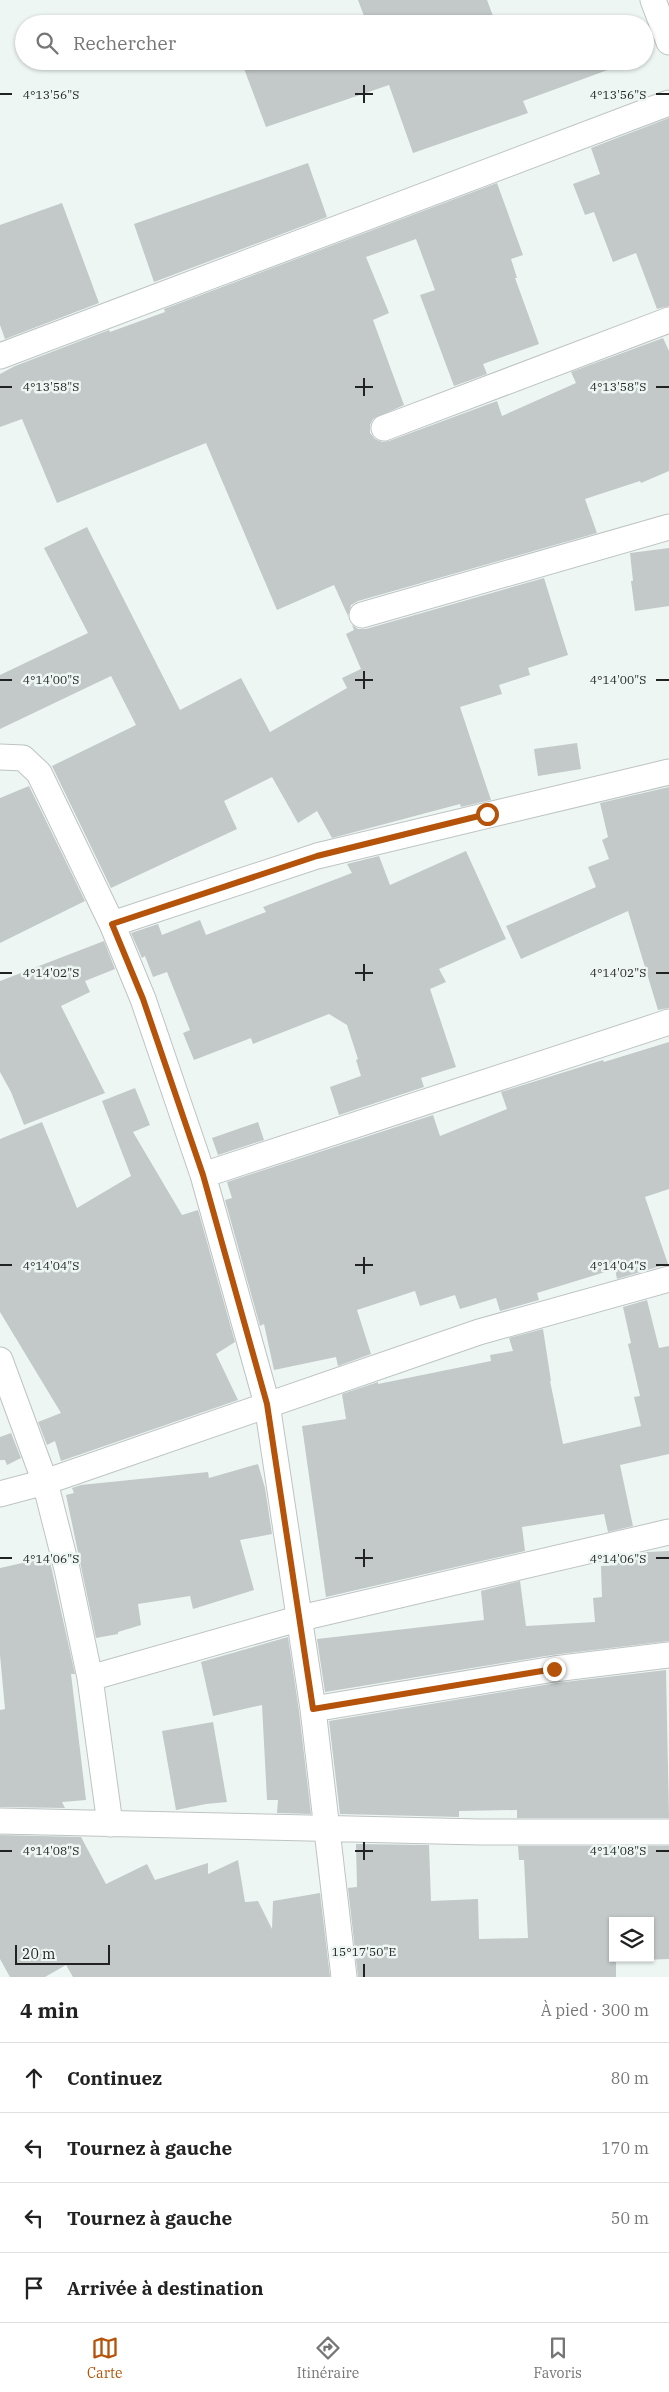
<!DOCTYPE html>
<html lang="fr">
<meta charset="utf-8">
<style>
body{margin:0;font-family:"IBM Plex Serif",serif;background:#f6f6f6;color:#222}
.controls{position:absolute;right:15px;bottom:15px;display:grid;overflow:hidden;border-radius:0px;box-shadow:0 1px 4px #0004}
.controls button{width:45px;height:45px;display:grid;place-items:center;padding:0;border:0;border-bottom:1px solid #e0e0e0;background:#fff;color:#222;font:25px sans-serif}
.scale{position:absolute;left:15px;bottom:12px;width:95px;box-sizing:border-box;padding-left:5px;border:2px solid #202322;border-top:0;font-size:14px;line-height:18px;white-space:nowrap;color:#202322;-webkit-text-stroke:4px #eef6f4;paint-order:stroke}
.stop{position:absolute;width:15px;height:15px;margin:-11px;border:4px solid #b45309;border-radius:50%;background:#fff}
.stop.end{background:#b45309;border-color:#fff;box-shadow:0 1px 5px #0008}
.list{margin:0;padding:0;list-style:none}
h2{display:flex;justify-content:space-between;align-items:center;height:65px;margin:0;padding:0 20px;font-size:21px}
h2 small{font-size:16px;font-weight:400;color:#767676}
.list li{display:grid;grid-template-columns:32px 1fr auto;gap:15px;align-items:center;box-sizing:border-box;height:70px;padding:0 20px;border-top:1px solid #e0e0e0}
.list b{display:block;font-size:19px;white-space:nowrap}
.list em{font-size:16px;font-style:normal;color:#767676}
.icon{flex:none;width:28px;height:28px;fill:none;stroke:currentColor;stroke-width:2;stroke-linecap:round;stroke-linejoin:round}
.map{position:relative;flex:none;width:669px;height:1977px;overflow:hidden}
.search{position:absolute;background:#fff;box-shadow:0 1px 4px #0004;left:15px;right:15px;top:15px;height:55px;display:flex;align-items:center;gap:12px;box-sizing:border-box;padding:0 18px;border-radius:28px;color:#767676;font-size:19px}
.sheet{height:345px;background:#fff}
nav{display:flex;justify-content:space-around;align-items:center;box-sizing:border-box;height:70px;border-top:1px solid #e0e0e0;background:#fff;font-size:14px;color:#767676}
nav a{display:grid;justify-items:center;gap:2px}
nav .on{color:#b45309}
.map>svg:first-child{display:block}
.building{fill:#c2c9c8;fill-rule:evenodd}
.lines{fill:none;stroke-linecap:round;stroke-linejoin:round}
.minor-casing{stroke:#bdc4c3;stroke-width:27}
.minor{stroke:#fff;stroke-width:25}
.route{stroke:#b45309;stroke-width:6}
.ticks{fill:none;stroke:#202322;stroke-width:2}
.ticks-label{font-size:12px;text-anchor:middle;fill:#202322;stroke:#eef6f4;stroke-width:5;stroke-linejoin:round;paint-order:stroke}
</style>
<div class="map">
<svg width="669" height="1977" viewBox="0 0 669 1977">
<rect width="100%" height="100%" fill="#eef6f4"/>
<path class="building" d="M 358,0 L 487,0 L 496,24 L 367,24 Z
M 258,61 L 623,61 L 624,64 L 523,101 L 528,113 L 413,153 L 389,85 L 266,127 L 243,66 Z
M 669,118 L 669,306 L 657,309 L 636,253 L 613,262 L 594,212 L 585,215 L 573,184 L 600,174 L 591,148 Z
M 308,163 L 327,217 L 154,282 L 134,224 Z
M 497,183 L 523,255 L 511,259 L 517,278 L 515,278 L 539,344 L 483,364 L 487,374 L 454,386 L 420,295 L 435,290 L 416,239 L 366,257 L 389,313 L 373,320 L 404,405 L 373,419 L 370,425 L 370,433 L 375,439 L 382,442 L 389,441 L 497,401 L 502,416 L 576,383 L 571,372 L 663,338 L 669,351 L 669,471 L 641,483 L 640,481 L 585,499 L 597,533 L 358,601 L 351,605 L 348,616 L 334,585 L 277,610 L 206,443 L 57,503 L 22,419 L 0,427 L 0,374 L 15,366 L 109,330 L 110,332 L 165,312 L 164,309 Z
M 62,203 L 99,303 L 5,339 L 0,325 L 0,225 Z
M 87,527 L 180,710 L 241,678 L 270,732 L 347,688 L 342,678 L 361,669 L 346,634 L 354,630 L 352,625 L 358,629 L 366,629 L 544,578 L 568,655 L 528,668 L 530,675 L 499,685 L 502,694 L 460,707 L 491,800 L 461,807 L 460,804 L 332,838 L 317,811 L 298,823 L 272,777 L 224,801 L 237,829 L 111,888 L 52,766 L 136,725 L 111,676 L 0,729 L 0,675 L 88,633 L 44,548 Z
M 669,548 L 669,606 L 635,611 L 631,581 L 633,581 L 630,553 Z
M 577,743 L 581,769 L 538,776 L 534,749 Z
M 29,786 L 85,901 L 0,943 L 0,798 Z
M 669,787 L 669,1008 L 658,1010 L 628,911 L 521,959 L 506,926 L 596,887 L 588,867 L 609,859 L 602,840 L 608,837 L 600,803 Z
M 466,851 L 506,939 L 439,969 L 446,982 L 430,989 L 456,1067 L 421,1078 L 424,1087 L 339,1115 L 330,1087 L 361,1076 L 356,1060 L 358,1059 L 347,1025 L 329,1014 L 253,1044 L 251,1038 L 194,1060 L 183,1033 L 190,1030 L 167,972 L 153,977 L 145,956 L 142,958 L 131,933 L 158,924 L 162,935 L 200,920 L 206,935 L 266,912 L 263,907 L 352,873 L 347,864 L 379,856 L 390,885 Z
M 104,941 L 115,969 L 85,981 L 90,992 L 61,1006 L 105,1093 L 24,1125 L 11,1092 L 0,1072 L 0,981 Z
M 669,1042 L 669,1189 L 645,1197 L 668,1264 L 617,1279 L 615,1269 L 537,1293 L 539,1300 L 500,1311 L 496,1298 L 460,1309 L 455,1295 L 420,1306 L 415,1291 L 357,1310 L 371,1354 L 338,1366 L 336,1357 L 274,1370 L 264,1324 L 260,1326 L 225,1200 L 232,1198 L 227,1182 L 433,1115 L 440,1136 L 507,1109 L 501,1092 L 603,1060 L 604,1062 Z
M 135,1088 L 150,1125 L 133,1132 L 182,1215 L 198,1210 L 235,1342 L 216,1354 L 238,1400 L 61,1461 L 55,1441 L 47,1445 L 38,1422 L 61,1413 L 0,1312 L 0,1139 L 42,1122 L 77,1208 L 131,1176 L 102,1101 Z
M 258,1122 L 264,1140 L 218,1155 L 212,1138 Z
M 647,1300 L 659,1348 L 669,1346 L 669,1454 L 620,1465 L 633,1526 L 608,1532 L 604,1514 L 522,1527 L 525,1551 L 326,1597 L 302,1426 L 346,1419 L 342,1394 L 378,1382 L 378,1384 L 491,1361 L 490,1355 L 513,1351 L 509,1338 L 543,1329 L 551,1381 L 550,1381 L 563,1444 L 641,1426 L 634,1397 L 640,1396 L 628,1344 L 631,1343 L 623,1307 Z
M 11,1433 L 21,1458 L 7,1465 L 5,1460 L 0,1460 L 0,1437 Z
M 258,1464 L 265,1488 L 272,1534 L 240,1540 L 254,1590 L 193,1609 L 190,1596 L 138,1604 L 141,1625 L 118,1632 L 118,1634 L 96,1638 L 66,1495 L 74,1493 L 72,1488 L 81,1485 L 208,1472 L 209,1478 Z
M 669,1551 L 669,1641 L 552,1655 L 325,1692 L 317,1639 L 484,1620 L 481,1591 L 520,1581 L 526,1626 L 595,1622 L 593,1598 L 602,1597 L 601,1566 L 616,1565 L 614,1560 L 647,1552 Z
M 49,1557 L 75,1674 L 71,1674 L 86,1800 L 62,1802 L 65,1808 L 0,1807 L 0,1710 L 5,1709 L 0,1655 L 0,1568 Z
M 288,1637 L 299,1711 L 311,1814 L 277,1813 L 278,1800 L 267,1800 L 262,1705 L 213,1716 L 201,1662 Z
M 666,1670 L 669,1818 L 517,1818 L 517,1810 L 459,1811 L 459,1817 L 340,1814 L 329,1721 L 556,1683 Z
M 213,1722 L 227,1802 L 206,1804 L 176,1810 L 162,1731 Z
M 0,1835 L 81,1837 L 106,1884 L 147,1864 L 155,1880 L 208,1863 L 208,1874 L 238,1860 L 245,1902 L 258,1901 L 272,1929 L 273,1901 L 320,1893 L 330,1977 L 73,1977 L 66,1965 L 45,1977 L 10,1977 L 0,1959 Z
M 356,1844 L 429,1845 L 431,1901 L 478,1899 L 479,1939 L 528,1938 L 524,1860 L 519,1860 L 518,1846 L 669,1846 L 669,1959 L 616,1961 L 616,1977 L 358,1977 L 348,1888 L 357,1887 ZM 613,1921 L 650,1921 L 650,1958 L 613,1958 Z"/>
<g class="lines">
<defs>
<path id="minor" d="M 653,0 L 669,42
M 0,356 L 669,103
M 384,428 L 669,320
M 362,615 L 669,527
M 0,757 L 23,758 L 39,773 L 112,924 L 143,999 L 203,1175 L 267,1404 L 313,1709 L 344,1977
M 112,924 L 317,856 L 669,772
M 203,1175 L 669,1022
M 0,1360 L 45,1482 L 67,1569 L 90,1678 L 110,1824
M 0,1494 L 45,1482 L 479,1332 L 669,1279
M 90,1678 L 301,1618 L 669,1532
M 313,1709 L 554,1669 L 669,1655
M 0,1821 L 480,1832 L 669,1832"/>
</defs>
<use href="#minor" class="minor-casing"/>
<use href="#minor" class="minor"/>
</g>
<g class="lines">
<path class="route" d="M 487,814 L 317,856 L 112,924 L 143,999 L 203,1175 L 267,1404 L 313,1709 L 554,1669"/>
</g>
<path class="ticks" d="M 364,85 L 364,103M 0,94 L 12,94M 355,94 L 373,94M 656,94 L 669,94M 364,378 L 364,396M 0,387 L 12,387M 355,387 L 373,387M 656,387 L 669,387M 364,671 L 364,689M 0,680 L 12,680M 355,680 L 373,680M 656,680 L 669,680M 364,964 L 364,981M 0,973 L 12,973M 355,973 L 373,973M 656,973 L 669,973M 364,1257 L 364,1274M 0,1265 L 12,1265M 355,1265 L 373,1265M 656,1265 L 669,1265M 364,1549 L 364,1567M 0,1558 L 12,1558M 355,1558 L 373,1558M 656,1558 L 669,1558M 364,1842 L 364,1860M 0,1851 L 12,1851M 355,1851 L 373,1851M 656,1851 L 669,1851M 364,1964 L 364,1977"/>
<g class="ticks-label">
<text x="51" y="99">4°13'56"S</text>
<text x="618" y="99">4°13'56"S</text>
<text x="51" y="391">4°13'58"S</text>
<text x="618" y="391">4°13'58"S</text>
<text x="51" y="684">4°14'00"S</text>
<text x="618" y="684">4°14'00"S</text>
<text x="51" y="977">4°14'02"S</text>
<text x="618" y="977">4°14'02"S</text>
<text x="51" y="1270">4°14'04"S</text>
<text x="618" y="1270">4°14'04"S</text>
<text x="51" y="1563">4°14'06"S</text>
<text x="618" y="1563">4°14'06"S</text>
<text x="51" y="1855">4°14'08"S</text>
<text x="618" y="1855">4°14'08"S</text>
<text x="364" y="1956">15°17'50"E</text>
</g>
</svg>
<div class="controls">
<button><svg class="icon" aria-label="layers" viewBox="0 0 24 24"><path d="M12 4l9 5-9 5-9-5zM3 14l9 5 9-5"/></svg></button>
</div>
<div class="scale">20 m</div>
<div class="stop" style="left:487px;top:814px"></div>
<div class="stop end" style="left:554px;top:1669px"></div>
<div class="search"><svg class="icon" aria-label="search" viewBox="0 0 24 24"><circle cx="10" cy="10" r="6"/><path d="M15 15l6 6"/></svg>Rechercher</div>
</div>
<section class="sheet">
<h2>4 min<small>À pied · 300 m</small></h2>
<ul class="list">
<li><svg class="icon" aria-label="ahead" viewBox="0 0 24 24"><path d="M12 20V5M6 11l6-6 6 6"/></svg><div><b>Continuez</b></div><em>80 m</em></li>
<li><svg class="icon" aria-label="left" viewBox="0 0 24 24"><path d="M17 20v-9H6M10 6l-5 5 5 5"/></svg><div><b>Tournez à gauche</b></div><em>170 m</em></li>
<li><svg class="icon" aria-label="left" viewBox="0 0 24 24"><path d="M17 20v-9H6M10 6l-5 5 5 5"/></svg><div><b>Tournez à gauche</b></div><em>50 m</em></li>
<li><svg class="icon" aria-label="arrive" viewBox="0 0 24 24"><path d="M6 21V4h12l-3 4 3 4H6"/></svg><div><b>Arrivée à destination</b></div></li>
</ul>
</section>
<nav>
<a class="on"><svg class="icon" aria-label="map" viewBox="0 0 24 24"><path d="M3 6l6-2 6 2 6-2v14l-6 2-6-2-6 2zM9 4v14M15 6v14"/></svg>Carte</a>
<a><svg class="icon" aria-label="directions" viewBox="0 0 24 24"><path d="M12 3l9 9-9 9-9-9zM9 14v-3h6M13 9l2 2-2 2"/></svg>Itinéraire</a>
<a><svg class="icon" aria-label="saved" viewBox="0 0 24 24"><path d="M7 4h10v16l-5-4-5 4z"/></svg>Favoris</a>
</nav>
